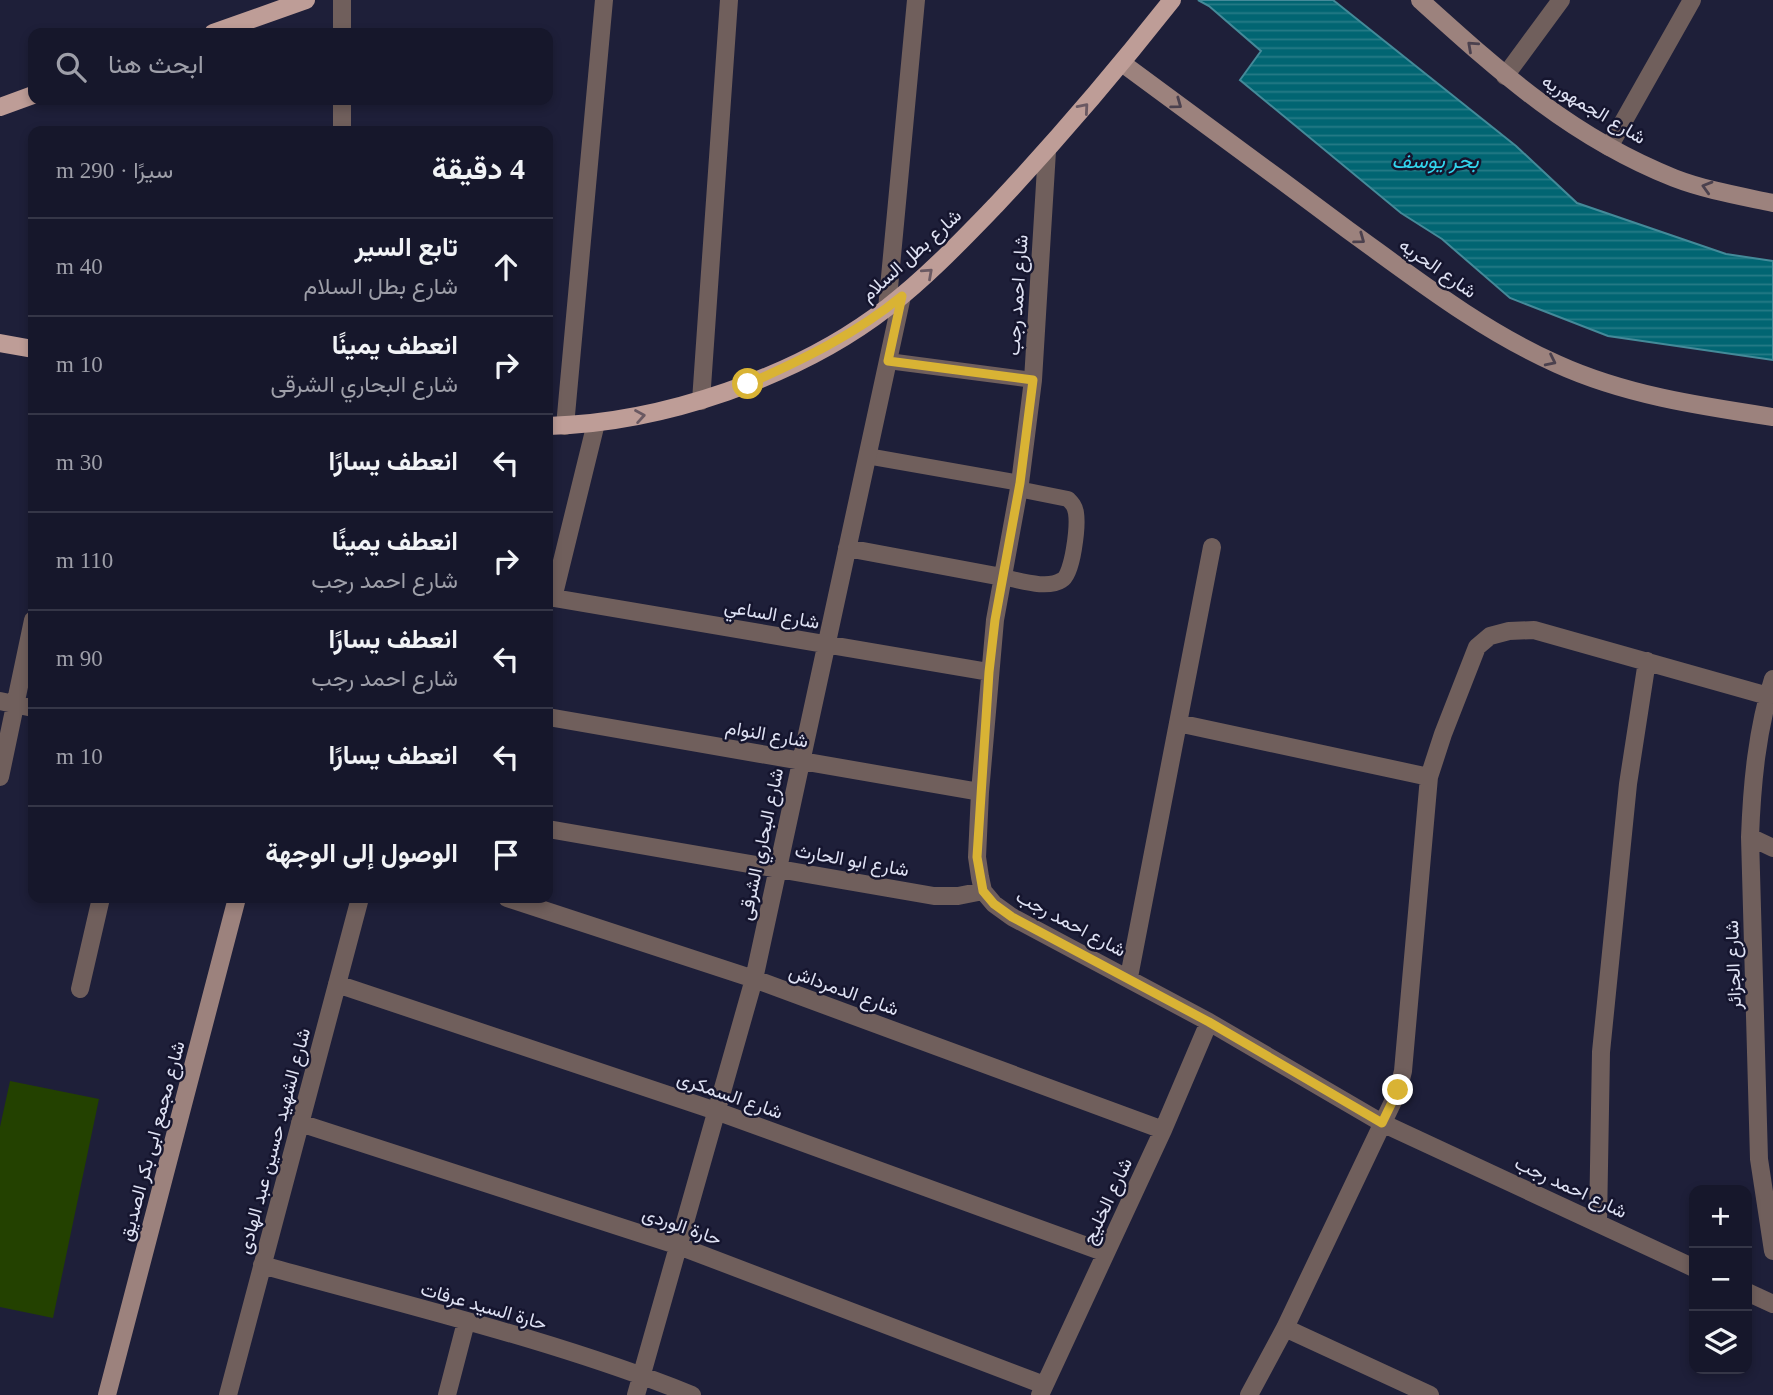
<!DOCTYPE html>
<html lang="ar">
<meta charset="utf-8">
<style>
body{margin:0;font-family:"Times New Roman",Vazirmatn,serif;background:#1f2033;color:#f1f3f6;direction:rtl}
.controls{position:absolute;right:21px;bottom:21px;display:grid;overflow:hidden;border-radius:14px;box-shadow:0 4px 10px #0003}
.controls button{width:63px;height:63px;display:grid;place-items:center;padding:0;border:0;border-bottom:2px solid #353647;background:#16172b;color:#f1f3f6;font:35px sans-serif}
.stop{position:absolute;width:21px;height:21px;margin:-16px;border:5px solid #d9b334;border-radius:50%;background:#fff}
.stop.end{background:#d9b334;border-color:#fff;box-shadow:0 2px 7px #0008}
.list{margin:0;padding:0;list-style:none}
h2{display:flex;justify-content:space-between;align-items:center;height:91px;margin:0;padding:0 28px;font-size:30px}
h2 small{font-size:23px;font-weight:400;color:#9e9fa9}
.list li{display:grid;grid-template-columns:46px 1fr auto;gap:21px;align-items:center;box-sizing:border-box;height:98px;padding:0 28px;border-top:2px solid #353647}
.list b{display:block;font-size:26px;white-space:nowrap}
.list p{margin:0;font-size:23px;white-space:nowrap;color:#9e9fa9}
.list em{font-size:23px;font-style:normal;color:#9e9fa9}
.icon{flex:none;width:38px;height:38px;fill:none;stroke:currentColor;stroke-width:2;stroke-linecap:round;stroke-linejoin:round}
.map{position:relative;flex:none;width:1773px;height:1395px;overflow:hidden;direction:ltr}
.search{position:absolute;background:#16172b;box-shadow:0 4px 10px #0003;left:28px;top:28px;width:525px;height:77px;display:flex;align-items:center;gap:18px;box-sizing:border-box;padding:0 24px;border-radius:14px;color:#9e9fa9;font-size:26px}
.panel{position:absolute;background:#16172b;box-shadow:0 4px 10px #0003;left:28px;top:126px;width:525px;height:777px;border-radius:14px;direction:rtl}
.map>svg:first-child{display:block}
.grass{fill:#234100}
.water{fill:url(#water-rules);stroke:#448a99;stroke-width:2}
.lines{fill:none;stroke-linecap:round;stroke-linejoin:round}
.lane{stroke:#705f5c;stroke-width:16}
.street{stroke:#705f5c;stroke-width:18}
.secondary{stroke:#9c827d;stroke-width:18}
.primary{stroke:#be9d97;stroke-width:18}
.oneway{stroke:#4b414e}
.oneway2{stroke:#6a5962}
.route{stroke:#d9b334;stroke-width:9}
.labels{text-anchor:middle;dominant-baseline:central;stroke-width:5;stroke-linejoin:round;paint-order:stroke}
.street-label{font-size:19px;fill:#dfe2f4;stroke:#15152e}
.water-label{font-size:21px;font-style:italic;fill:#32d6ee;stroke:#15152e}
</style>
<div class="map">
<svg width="1773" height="1395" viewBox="0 0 1773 1395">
<defs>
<pattern id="water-rules" width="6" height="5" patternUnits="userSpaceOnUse" patternTransform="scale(1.75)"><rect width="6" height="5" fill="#016572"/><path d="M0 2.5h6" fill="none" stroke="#267b87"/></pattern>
</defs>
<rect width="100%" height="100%" fill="#1e1f39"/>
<path class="grass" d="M 10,1081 L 99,1099 L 53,1318 L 0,1307 L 0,1127 Z"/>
<path class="water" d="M 1198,0 L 1333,0 L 1516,146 L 1577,203 L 1726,254 L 1773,261 L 1773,360 L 1608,336 L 1510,298 L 1442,239 L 1401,213 L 1240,80 L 1261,51 L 1209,6 Z"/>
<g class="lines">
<path class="lane" d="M 888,361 L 1033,380
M 867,456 L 1020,483
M 1002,577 C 1019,580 1047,590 1062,580 C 1073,574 1078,526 1076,513 C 1075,506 1072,503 1068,499 L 1018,489"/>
<path class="street" d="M 342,0 L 342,33
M 1505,76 L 1561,0
M 342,100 L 342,131
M 1609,147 L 1692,0
M 1047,151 L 1033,380 L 1020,483 L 995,620 L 980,792 L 977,857 L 980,877 L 983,891 L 994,904 L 1012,917 L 1209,1022 L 1382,1123 L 1694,1268
M 887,309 L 916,0
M 701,401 L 729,0
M 565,426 L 604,0
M 847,548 L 1002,577
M 548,597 L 989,672
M 553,598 L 596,423
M 1773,679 C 1757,730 1752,783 1750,837 L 1759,1159 L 1773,1251
M 0,701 L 33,708
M 548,717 L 980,792
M 1178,723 L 1429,777
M 0,777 L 33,620
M 548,829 L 934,896 L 958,896 L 983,891
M 1750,837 L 1773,848
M 507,898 L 754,979 L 1163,1130
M 1129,977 L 1212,547
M 337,984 L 716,1111 L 1106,1253
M 80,989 L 101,898
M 300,1123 L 679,1246 L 1044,1385
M 1598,1223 L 1601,1052 L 1628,784 L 1647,661
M 262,1265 C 405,1305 555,1340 692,1395
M 1747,1292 L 1773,1304
M 1285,1328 L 1430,1395
M 228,1395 L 360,898
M 447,1395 L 466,1322
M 636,1395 L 754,979 L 902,296
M 1040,1395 L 1163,1130 L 1209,1022
M 1249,1395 L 1285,1328 L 1398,1091 L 1403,1071 L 1429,777 L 1443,734 L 1477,647 L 1490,636 L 1509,631 L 1534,630 L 1768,696"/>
<path class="secondary" d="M 1420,0 C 1501,73 1571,137 1674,178 C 1705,190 1740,196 1773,203
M 1122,63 C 1198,119 1273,174 1348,230 C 1416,279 1481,330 1557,364 C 1625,395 1700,406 1773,417
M 107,1395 L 237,898"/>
<path class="primary" d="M 213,33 L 306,0
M 0,107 L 33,95
M 0,343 L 33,349
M 548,426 C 662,423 798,377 888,307 C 927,277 962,240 996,205 C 1058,139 1116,71 1172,0"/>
</g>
<defs><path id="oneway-chevron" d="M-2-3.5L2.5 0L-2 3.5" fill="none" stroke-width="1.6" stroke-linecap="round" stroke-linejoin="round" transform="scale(1.75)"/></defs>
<g class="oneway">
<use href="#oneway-chevron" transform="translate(1472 46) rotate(-138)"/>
<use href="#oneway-chevron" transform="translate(1177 104) rotate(36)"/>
<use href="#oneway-chevron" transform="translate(1707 187) rotate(-164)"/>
<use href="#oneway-chevron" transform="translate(1360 239) rotate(36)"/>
<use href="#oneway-chevron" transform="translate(1551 361) rotate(26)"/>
</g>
<g class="oneway2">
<use href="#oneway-chevron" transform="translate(1084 108) rotate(-49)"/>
<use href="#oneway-chevron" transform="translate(928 273) rotate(-42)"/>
<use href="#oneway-chevron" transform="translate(640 416) rotate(-10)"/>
</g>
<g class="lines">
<path class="route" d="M 748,384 C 802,360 856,334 902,296 L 888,361 L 1033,380 L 1020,483 L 995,620 L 989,672 L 977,857 L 983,891 L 994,904 L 1012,917 L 1209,1022 L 1382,1123 L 1398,1090"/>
</g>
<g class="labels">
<g class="street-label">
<text transform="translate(1594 109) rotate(31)">شارع الجمهوريه</text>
<text transform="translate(911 255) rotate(-42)">شارع بطل السلام</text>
<text transform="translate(1438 268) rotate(35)">شارع الحريه</text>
<text transform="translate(1017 295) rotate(-86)">شارع احمد رجب</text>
<text transform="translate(772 614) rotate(10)">شارع الساعي</text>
<text transform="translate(767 734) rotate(10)">شارع النوام</text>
<text transform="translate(761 844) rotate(-78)">شارع البحاري الشرقى</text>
<text transform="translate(852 860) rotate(10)">شارع ابو الحارث</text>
<text transform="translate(1071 923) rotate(28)">شارع احمد رجب</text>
<text transform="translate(1733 965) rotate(-92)">شارع الجزائر</text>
<text transform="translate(844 990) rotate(20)">شارع الدمرداش</text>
<text transform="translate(730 1095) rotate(19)">شارع السمكرى</text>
<text transform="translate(152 1141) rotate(-75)">شارع مجمع ابى بكر الصديق</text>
<text transform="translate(274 1141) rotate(-75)">شارع الشهيد حسين عبد الهادى</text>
<text transform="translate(1571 1187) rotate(25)">شارع احمد رجب</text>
<text transform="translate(1107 1201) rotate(-65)">شارع الخليج</text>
<text transform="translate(682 1226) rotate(19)">حارة الوردى</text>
<text transform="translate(484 1306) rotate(16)">حارة السيد عرفات</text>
</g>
<g class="water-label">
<text x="1435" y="161">بحر يوسف</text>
</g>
</g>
</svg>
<div class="controls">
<button>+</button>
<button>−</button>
<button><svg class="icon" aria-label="layers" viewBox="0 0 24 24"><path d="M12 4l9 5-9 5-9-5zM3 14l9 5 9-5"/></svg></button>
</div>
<div class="stop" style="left:748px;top:384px"></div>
<div class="stop end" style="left:1398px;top:1090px"></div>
<div class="search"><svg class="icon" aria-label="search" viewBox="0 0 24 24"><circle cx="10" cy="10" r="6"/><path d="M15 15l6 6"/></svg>ابحث هنا</div>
<section class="panel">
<h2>4 دقيقة<small>سيرًا · 290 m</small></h2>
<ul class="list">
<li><svg class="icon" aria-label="ahead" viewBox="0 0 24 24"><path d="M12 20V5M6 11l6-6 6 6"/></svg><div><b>تابع السير</b><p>شارع بطل السلام</p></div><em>40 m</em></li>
<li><svg class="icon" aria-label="right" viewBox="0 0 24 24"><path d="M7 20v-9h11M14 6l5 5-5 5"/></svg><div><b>انعطف يمينًا</b><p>شارع البحاري الشرقى</p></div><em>10 m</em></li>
<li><svg class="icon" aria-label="left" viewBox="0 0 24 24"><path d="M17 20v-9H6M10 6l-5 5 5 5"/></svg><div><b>انعطف يسارًا</b></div><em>30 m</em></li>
<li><svg class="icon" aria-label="right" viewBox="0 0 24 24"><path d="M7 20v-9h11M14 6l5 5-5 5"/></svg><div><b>انعطف يمينًا</b><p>شارع احمد رجب</p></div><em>110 m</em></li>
<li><svg class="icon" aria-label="left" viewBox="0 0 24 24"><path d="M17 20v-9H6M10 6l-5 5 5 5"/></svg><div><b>انعطف يسارًا</b><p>شارع احمد رجب</p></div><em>90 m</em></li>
<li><svg class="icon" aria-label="left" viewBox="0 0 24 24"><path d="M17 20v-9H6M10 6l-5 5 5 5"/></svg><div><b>انعطف يسارًا</b></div><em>10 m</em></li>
<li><svg class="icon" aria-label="arrive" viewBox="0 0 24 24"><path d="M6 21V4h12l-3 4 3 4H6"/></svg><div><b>الوصول إلى الوجهة</b></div></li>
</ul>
</section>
</div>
